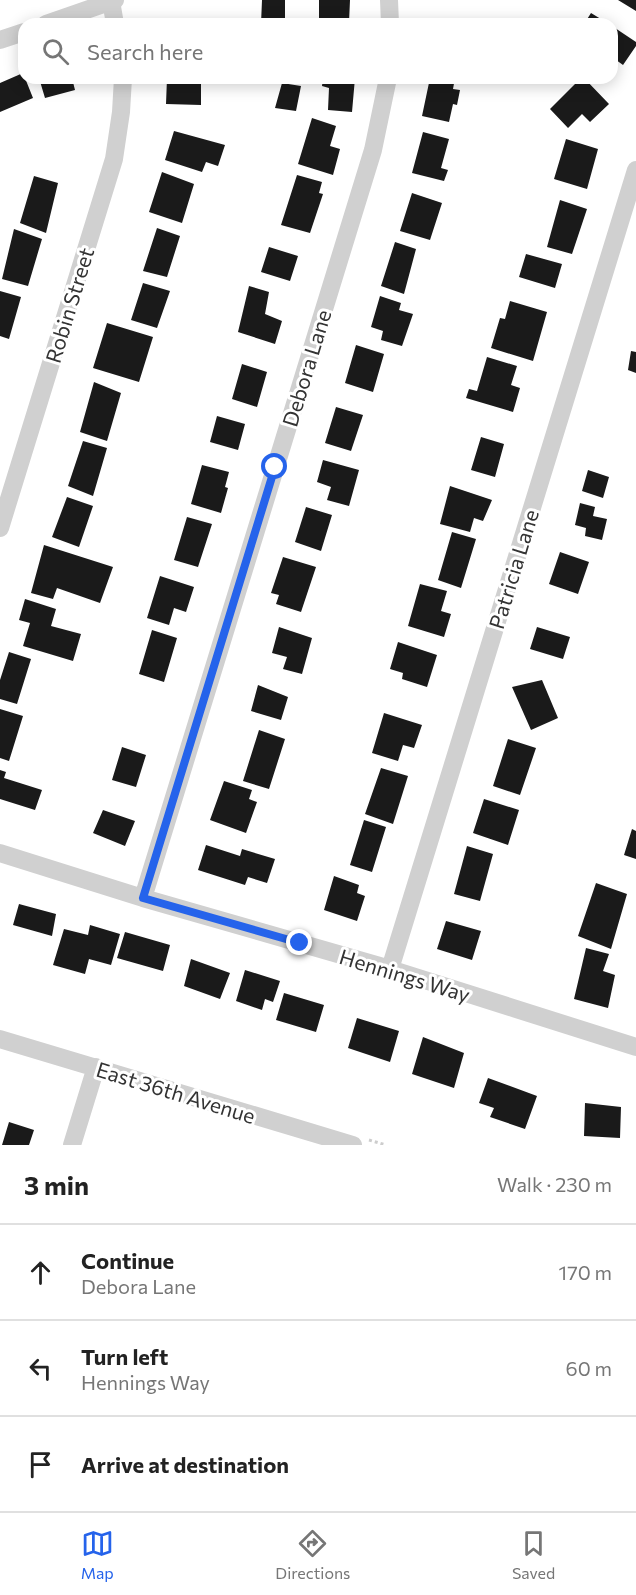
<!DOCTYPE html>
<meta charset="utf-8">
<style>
body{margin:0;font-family:Commissioner,sans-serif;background:#f6f6f6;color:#222}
.stop{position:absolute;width:18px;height:18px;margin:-14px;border:4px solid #2563eb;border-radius:50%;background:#fff}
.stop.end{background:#2563eb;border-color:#fff;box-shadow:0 2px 6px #0008}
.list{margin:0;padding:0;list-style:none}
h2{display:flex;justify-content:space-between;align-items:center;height:78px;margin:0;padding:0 24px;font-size:26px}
h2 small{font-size:20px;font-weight:400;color:#767676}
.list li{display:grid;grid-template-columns:39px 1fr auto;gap:18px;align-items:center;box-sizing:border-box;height:96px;padding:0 24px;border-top:2px solid #e0e0e0}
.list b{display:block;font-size:22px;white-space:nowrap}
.list p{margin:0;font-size:20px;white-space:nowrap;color:#767676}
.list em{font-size:20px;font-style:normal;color:#767676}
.icon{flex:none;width:33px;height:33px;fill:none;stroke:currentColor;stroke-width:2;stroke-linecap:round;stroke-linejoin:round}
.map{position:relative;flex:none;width:636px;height:1145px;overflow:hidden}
.search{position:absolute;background:#fff;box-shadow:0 3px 15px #0003;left:18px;right:18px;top:18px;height:66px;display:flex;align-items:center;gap:15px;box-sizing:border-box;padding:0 21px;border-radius:18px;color:#767676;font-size:22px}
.sheet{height:366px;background:#fff}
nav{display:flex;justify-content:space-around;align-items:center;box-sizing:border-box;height:84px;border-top:2px solid #e0e0e0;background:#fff;font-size:16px;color:#767676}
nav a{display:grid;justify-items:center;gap:3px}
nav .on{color:#2563eb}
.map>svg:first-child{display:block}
.building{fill:#1a1a1a}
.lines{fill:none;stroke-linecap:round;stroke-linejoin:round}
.path{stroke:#cdcdcd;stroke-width:3;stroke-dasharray:3 3;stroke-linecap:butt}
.minor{stroke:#d0d0d0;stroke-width:18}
.route{stroke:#2563eb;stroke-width:8}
.labels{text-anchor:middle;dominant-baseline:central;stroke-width:6;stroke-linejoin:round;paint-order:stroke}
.street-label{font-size:21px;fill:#333;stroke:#fff}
</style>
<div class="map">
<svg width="636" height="1145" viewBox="0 0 636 1145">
<rect width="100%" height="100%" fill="#fff"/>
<path class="building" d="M 262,0 L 285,0 L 285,24 L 261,24 Z
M 319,0 L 350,0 L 349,23 L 319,22 Z
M 618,0 L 636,0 L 636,11 Z
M 591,13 L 609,24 L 584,24 Z
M 435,18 L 460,21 L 459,24 L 434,24 Z
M 612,26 L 636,42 L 636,46 L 623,65 L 612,57 Z
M 23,73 L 33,98 L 0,112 L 0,83 Z
M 39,78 L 72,78 L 75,90 L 45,98 Z
M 167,78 L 201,78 L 201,105 L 166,104 Z
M 323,78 L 355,78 L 352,112 L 328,110 L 329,88 L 322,86 Z
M 430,78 L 455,78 L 453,89 L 460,90 L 457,105 L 453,104 L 449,122 L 422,116 Z
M 581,78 L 584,78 L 609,104 L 590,122 L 582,114 L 568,128 L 550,109 Z
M 282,83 L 301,86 L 296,111 L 275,108 Z
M 312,118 L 336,126 L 330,146 L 340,149 L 333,175 L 298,164 Z
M 174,131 L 225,145 L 218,166 L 206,162 L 202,172 L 165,160 Z
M 423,132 L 449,139 L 441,168 L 448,170 L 444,181 L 412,173 Z
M 566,139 L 598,149 L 587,189 L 554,179 Z
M 162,172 L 194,184 L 182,223 L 149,212 Z
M 297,175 L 322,182 L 319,193 L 323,194 L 310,233 L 281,225 Z
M 34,176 L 58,183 L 46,233 L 20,223 Z
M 412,193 L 442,203 L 430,240 L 400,231 Z
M 560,200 L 587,209 L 572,254 L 547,247 Z
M 157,228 L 180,236 L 167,277 L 143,271 Z
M 14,229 L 42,239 L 28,286 L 2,279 Z
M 395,242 L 416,249 L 404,294 L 381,286 Z
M 269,247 L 298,256 L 290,281 L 261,272 Z
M 526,254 L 562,264 L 555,288 L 519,277 Z
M 143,283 L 170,291 L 157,328 L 131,320 Z
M 249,286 L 269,292 L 265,314 L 282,321 L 275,344 L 238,332 Z
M 0,291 L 21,297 L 9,339 L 0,336 Z
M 380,296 L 401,303 L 399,310 L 413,314 L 402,346 L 381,340 L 383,331 L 371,327 Z
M 510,301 L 547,312 L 533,361 L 491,348 L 500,318 L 505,319 Z
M 107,323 L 153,337 L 139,382 L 93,368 Z
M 356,345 L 384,354 L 373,392 L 345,383 Z
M 631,351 L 636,352 L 636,373 L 628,370 Z
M 487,357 L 517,366 L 511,385 L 520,388 L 513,412 L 466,398 L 469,389 L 477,391 Z
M 242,364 L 267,372 L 257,407 L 232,399 Z
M 94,382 L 121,393 L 107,441 L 80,432 Z
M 336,407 L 363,415 L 351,451 L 325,443 Z
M 217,416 L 245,424 L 238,450 L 210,442 Z
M 481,437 L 504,444 L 495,477 L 471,470 Z
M 83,441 L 107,448 L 93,496 L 68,486 Z
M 323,460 L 359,470 L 349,506 L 327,500 L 331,487 L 317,482 Z
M 202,465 L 229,472 L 225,487 L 228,488 L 221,513 L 191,504 Z
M 588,470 L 609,477 L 603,498 L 582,491 Z
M 450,486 L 492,500 L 483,521 L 474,518 L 470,532 L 440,524 Z
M 67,497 L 93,506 L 79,547 L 52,537 Z
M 580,503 L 595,507 L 593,516 L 607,519 L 602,540 L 585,536 L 586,528 L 575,525 Z
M 306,507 L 332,515 L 321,551 L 295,542 Z
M 187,517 L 212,524 L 198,567 L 174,560 Z
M 452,532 L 476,539 L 461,588 L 438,580 Z
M 44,545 L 113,567 L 100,603 L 57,588 L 53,599 L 31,593 Z
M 560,552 L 589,562 L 578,594 L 549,584 Z
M 283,557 L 316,567 L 301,612 L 276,604 L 279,595 L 271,593 Z
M 160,576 L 194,587 L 186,612 L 174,608 L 169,625 L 147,618 Z
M 420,584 L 447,591 L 441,611 L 451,614 L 444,637 L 408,626 Z
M 25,599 L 56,609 L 51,626 L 81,634 L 73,661 L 23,646 L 30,623 L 19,620 Z
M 279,627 L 312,638 L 302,674 L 283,669 L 287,657 L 272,653 Z
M 537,627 L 570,637 L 563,659 L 530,649 Z
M 152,630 L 177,638 L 164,682 L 139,674 Z
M 398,642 L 437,655 L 427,687 L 402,679 L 403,673 L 390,669 Z
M 9,652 L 31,659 L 17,704 L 0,699 L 0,680 Z
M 542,680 L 558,718 L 531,730 L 512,687 Z
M 258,685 L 288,697 L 281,720 L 251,711 Z
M 0,709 L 23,716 L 9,761 L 0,758 Z
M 384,713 L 422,725 L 414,748 L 403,745 L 398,761 L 372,753 Z
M 259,730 L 285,739 L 269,789 L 243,781 Z
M 508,739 L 536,748 L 520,795 L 493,786 Z
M 122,747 L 146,755 L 136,787 L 112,780 Z
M 381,768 L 408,776 L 393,824 L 365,814 Z
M 0,770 L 6,772 L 4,778 L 42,790 L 35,810 L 0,799 Z
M 224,781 L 252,790 L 249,799 L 257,802 L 246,833 L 210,820 Z
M 484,799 L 519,810 L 508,845 L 473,833 Z
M 103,810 L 135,821 L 125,846 L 93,833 Z
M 364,820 L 386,827 L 372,872 L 350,865 Z
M 632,829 L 636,831 L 636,859 L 624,855 Z
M 206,845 L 240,856 L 242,849 L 275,859 L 267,883 L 248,877 L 245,885 L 198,870 Z
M 467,846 L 493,854 L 480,901 L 454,894 Z
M 334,876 L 359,885 L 357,893 L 365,896 L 357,921 L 324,910 Z
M 596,883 L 627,894 L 611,949 L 578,936 Z
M 19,904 L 56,914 L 52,936 L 13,925 Z
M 446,921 L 481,931 L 472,960 L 437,949 Z
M 90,925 L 120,934 L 111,965 L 89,959 L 85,974 L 53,965 L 64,929 L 88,935 Z
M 125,932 L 170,945 L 163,971 L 117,958 Z
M 586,948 L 609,954 L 603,971 L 615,975 L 608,1008 L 574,999 Z
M 191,959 L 230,973 L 220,999 L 184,986 Z
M 245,970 L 280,981 L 273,1002 L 265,999 L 262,1010 L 236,1001 Z
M 284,993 L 324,1005 L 316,1032 L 276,1020 Z
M 357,1018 L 399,1031 L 390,1062 L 348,1048 Z
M 423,1037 L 464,1053 L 454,1088 L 412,1074 Z
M 488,1078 L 537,1096 L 525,1129 L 490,1117 L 494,1108 L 479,1103 Z
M 585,1103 L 621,1107 L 620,1138 L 584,1136 Z
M 9,1122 L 34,1130 L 29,1145 L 2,1145 Z"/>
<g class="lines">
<path class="path" d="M 369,1140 L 386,1145"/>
<path class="minor" d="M 389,0 L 390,24
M 111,1 L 115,24
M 46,24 L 115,0
M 0,40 L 24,32
M 0,528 L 114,159 L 121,112 L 123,78
M 0,853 L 143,898 L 390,969 L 636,1047
M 143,898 L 373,150 L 388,78
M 390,969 L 636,170
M 0,1039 L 353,1145
M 72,1145 L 96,1067"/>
</g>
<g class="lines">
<path class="route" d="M 275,467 L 143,898 L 300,943"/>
</g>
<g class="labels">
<g class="street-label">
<text transform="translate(69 305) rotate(-73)">Robin Street</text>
<text transform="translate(306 368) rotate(-73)">Debora Lane</text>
<text transform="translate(513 569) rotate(-73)">Patricia Lane</text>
<text transform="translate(405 975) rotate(17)">Hennings Way</text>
<text transform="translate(176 1092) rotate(17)">East 36th Avenue</text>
</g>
</g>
</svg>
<div class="stop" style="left:275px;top:467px"></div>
<div class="stop end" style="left:300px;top:943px"></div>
<div class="search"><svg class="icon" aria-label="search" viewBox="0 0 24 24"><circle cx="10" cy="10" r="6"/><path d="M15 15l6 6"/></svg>Search here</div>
</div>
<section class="sheet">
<h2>3 min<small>Walk · 230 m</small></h2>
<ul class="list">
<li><svg class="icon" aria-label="ahead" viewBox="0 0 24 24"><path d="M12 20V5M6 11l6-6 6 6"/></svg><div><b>Continue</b><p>Debora Lane</p></div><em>170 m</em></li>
<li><svg class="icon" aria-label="left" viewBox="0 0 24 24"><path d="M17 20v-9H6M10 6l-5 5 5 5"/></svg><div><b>Turn left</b><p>Hennings Way</p></div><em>60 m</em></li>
<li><svg class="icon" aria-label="arrive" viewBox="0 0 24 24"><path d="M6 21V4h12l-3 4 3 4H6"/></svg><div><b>Arrive at destination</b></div></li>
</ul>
</section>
<nav>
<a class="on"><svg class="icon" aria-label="map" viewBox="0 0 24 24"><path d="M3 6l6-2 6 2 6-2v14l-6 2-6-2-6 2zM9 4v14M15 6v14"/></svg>Map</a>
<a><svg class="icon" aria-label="directions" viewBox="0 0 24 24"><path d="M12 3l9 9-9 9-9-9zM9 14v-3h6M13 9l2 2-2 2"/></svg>Directions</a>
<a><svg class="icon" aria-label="saved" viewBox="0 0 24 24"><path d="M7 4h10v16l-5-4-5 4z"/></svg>Saved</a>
</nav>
